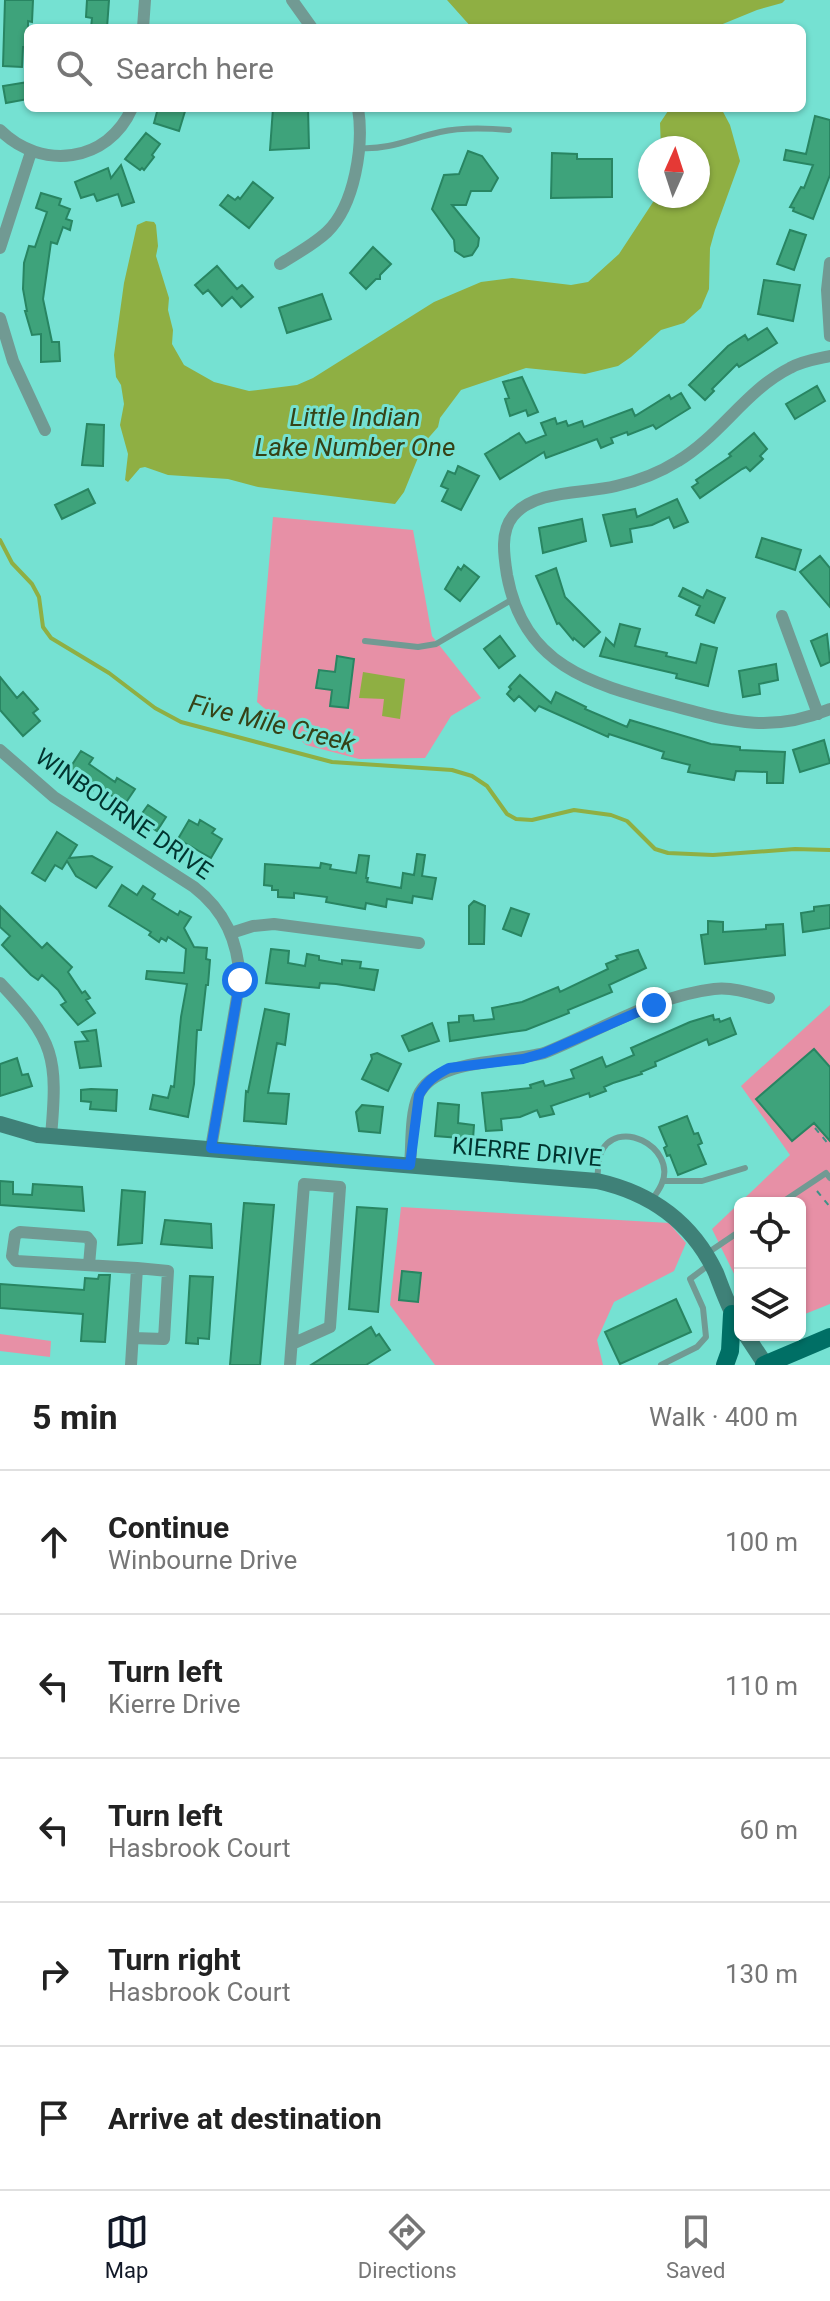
<!DOCTYPE html>
<meta charset="utf-8">
<style>
body{margin:0;font-family:Roboto,sans-serif;background:#f6f6f6;color:#222}
.controls{position:absolute;right:24px;bottom:24px;display:grid;overflow:hidden;border-radius:12px;box-shadow:0 2px 6px #0004}
.controls button{width:72px;height:72px;display:grid;place-items:center;padding:0;border:0;border-bottom:2px solid #e0e0e0;background:#fff;color:#222;font:40px sans-serif}
.compass{position:absolute;left:638px;top:136px;width:72px;height:72px;border-radius:50%;background:#fff;box-shadow:0 2px 6px #0004;rotate:3deg}
.stop{position:absolute;width:24px;height:24px;margin:-18px;border:6px solid #1a73e8;border-radius:50%;background:#fff}
.stop.end{background:#1a73e8;border-color:#fff;box-shadow:0 2px 8px #0008}
.list{margin:0;padding:0;list-style:none}
h2{display:flex;justify-content:space-between;align-items:center;height:104px;margin:0;padding:0 32px;font-size:34px}
h2 small{font-size:26px;font-weight:400;color:#767676}
.list li{display:grid;grid-template-columns:52px 1fr auto;gap:24px;align-items:center;box-sizing:border-box;height:144px;padding:0 32px;border-top:2px solid #e0e0e0}
.list b{display:block;font-size:30px;white-space:nowrap}
.list p{margin:0;font-size:26px;white-space:nowrap;color:#767676}
.list em{font-size:26px;font-style:normal;color:#767676}
.icon{flex:none;width:44px;height:44px;fill:none;stroke:currentColor;stroke-width:2;stroke-linecap:round;stroke-linejoin:round}
.map{position:relative;flex:none;width:830px;height:1365px;overflow:hidden}
.search{position:absolute;background:#fff;box-shadow:0 2px 6px #0004;left:24px;right:24px;top:24px;height:88px;display:flex;align-items:center;gap:20px;box-sizing:border-box;padding:0 28px;border-radius:12px;color:#767676;font-size:30px}
.sheet{height:824px;background:#fff}
nav{display:flex;justify-content:space-around;align-items:center;box-sizing:border-box;height:112px;border-top:2px solid #e0e0e0;background:#fff;font-size:22px;color:#767676}
nav a{display:grid;justify-items:center;gap:4px}
nav .on{color:#111827}
.map>svg:first-child{display:block}
.green{fill:#e790a6}
.water{fill:#8faf43}
.lines{fill:none;stroke-linecap:round;stroke-linejoin:round}
.stream{stroke:#8faf43;stroke-width:4}
.building{fill:#3ea37b;stroke:#288562;stroke-width:2}
.path{stroke:#3f9186;stroke-width:2;stroke-dasharray:6 6;stroke-linecap:butt}
.lane{stroke:#719a93;stroke-width:6}
.street{stroke:#719a93;stroke-width:12}
.secondary{stroke:#3f8178;stroke-width:16}
.primary{stroke:#006f65;stroke-width:18}
.route{stroke:#1a73e8;stroke-width:10}
.labels{text-anchor:middle;dominant-baseline:central;stroke-width:6;stroke-linejoin:round;paint-order:stroke}
.street-label{font-size:24px;fill:#01342f;stroke:#75e1d2}
.water-label{font-size:26px;font-style:italic;fill:#354217;stroke:#75e1d2}
</style>
<div class="map">
<svg width="830" height="1365" viewBox="0 0 830 1365">
<rect width="100%" height="100%" fill="#75e1d2"/>
<path class="green" d="M 273,517 L 413,530 L 432,636 L 481,698 L 451,716 L 425,758 L 359,759 L 306,745 L 257,702 Z
M 830,1005 L 830,1304 L 800,1316 L 800,1203 L 740,1203 L 740,1286 L 712,1229 L 790,1155 L 741,1086 Z
M 401,1207 L 669,1223 L 686,1243 L 674,1271 L 614,1302 L 597,1340 L 603,1365 L 435,1365 L 390,1305 Z
M 0,1334 L 51,1341 L 50,1357 L 0,1351 Z"/>
<path class="water" d="M 447,0 L 785,0 L 782,3 L 757,10 L 713,28 L 472,28 Z
M 670,108 L 721,108 L 730,125 L 740,161 L 715,230 L 710,248 L 709,289 L 701,308 L 684,323 L 661,330 L 631,357 L 618,366 L 585,374 L 526,368 L 461,390 L 440,418 L 438,427 L 424,443 L 404,492 L 395,504 L 258,487 L 228,479 L 168,475 L 145,467 L 140,468 L 128,482 L 125,480 L 128,454 L 120,425 L 124,404 L 121,385 L 116,377 L 114,355 L 124,283 L 137,225 L 146,221 L 154,222 L 156,225 L 158,246 L 156,256 L 169,298 L 168,310 L 173,330 L 172,344 L 184,365 L 214,382 L 249,391 L 297,385 L 313,378 L 434,302 L 481,282 L 512,278 L 571,285 L 588,282 L 619,254 L 657,196 L 698,196 L 698,148 L 661,148 L 660,123 Z
M 363,672 L 405,679 L 400,719 L 382,716 L 384,699 L 359,698 Z"/>
<g class="lines">
<path class="stream" d="M 0,540 L 12,563 L 32,584 L 39,597 L 43,627 L 51,638 L 109,673 L 155,708 L 181,722 L 332,762 L 452,770 L 472,776 L 487,786 L 507,814 L 516,819 L 532,820 L 574,810 L 611,815 L 627,821 L 655,849 L 668,853 L 713,855 L 795,849 L 830,850"/>
</g>
<path class="building" d="M 5,0 L 33,0 L 32,22 L 28,21 L 28,47 L 23,47 L 22,67 L 3,66 Z
M 87,0 L 109,0 L 107,28 L 91,28 L 92,18 L 86,17 Z
M 28,82 L 28,99 L 6,103 L 3,86 Z
M 158,108 L 186,108 L 179,131 L 154,123 Z
M 273,108 L 308,108 L 309,148 L 270,150 Z
M 815,116 L 830,120 L 830,175 L 813,219 L 793,211 L 794,208 L 790,207 L 801,187 L 804,188 L 813,165 L 784,160 L 786,150 L 806,154 Z
M 146,133 L 160,144 L 152,155 L 154,157 L 144,170 L 142,168 L 140,170 L 125,159 Z
M 468,151 L 482,156 L 498,178 L 491,191 L 471,191 L 466,205 L 452,205 L 479,238 L 478,246 L 472,255 L 464,257 L 455,251 L 454,240 L 432,209 L 444,175 L 459,174 Z
M 552,153 L 577,154 L 577,159 L 612,159 L 612,197 L 551,198 Z
M 121,165 L 134,202 L 122,206 L 118,194 L 97,201 L 94,194 L 81,198 L 75,182 L 108,168 L 111,178 Z
M 253,182 L 273,198 L 249,228 L 220,205 L 228,195 L 235,200 L 238,197 L 240,199 Z
M 41,193 L 61,199 L 59,205 L 70,209 L 66,219 L 72,221 L 70,230 L 63,227 L 57,244 L 51,242 L 43,299 L 52,342 L 59,342 L 60,361 L 41,362 L 41,334 L 32,335 L 25,311 L 27,311 L 23,289 L 24,263 L 29,246 L 35,247 L 47,212 L 36,208 Z
M 790,230 L 806,235 L 794,270 L 777,264 Z
M 373,247 L 391,264 L 380,275 L 380,279 L 376,279 L 366,289 L 350,273 Z
M 217,266 L 237,289 L 242,285 L 253,297 L 241,307 L 232,297 L 222,306 L 208,290 L 203,294 L 195,285 Z
M 764,280 L 800,285 L 793,321 L 758,314 Z
M 322,294 L 331,319 L 287,333 L 279,308 Z
M 767,328 L 777,343 L 739,367 L 737,364 L 712,389 L 714,391 L 705,400 L 689,385 L 728,346 L 745,335 L 748,340 Z
M 522,377 L 538,412 L 528,416 L 526,410 L 510,416 L 505,399 L 509,398 L 503,382 Z
M 817,386 L 825,401 L 795,419 L 786,404 Z
M 681,393 L 690,408 L 656,429 L 653,425 L 628,435 L 627,432 L 611,438 L 613,443 L 601,448 L 597,439 L 546,458 L 544,452 L 500,479 L 485,454 L 519,433 L 526,443 L 546,435 L 541,423 L 555,418 L 557,424 L 566,421 L 568,426 L 582,421 L 584,427 L 632,409 L 635,416 L 669,395 L 671,399 Z
M 87,424 L 104,425 L 103,466 L 82,465 Z
M 754,433 L 767,449 L 760,456 L 763,459 L 750,471 L 746,467 L 742,469 L 700,498 L 692,487 L 698,483 L 696,480 L 731,456 L 729,454 Z
M 458,466 L 479,476 L 461,510 L 442,501 L 448,489 L 441,486 L 448,471 L 455,474 Z
M 88,489 L 95,503 L 62,519 L 55,505 Z
M 677,499 L 688,522 L 674,528 L 669,517 L 652,525 L 630,529 L 632,542 L 611,546 L 603,515 L 635,509 L 637,517 Z
M 582,519 L 586,541 L 543,553 L 539,528 Z
M 762,538 L 801,550 L 795,570 L 756,557 Z
M 820,556 L 830,568 L 830,607 L 800,572 Z
M 464,565 L 479,577 L 460,601 L 445,589 L 458,567 L 461,570 Z
M 556,568 L 565,597 L 600,632 L 584,647 L 574,638 L 573,640 L 559,623 L 557,624 L 536,576 Z
M 683,588 L 703,598 L 707,590 L 725,598 L 714,623 L 696,615 L 700,606 L 679,596 Z
M 620,624 L 640,629 L 635,646 L 667,653 L 666,656 L 696,663 L 701,644 L 717,648 L 708,686 L 676,678 L 677,674 L 600,656 L 606,638 L 614,646 Z
M 827,634 L 830,662 L 821,666 L 811,641 Z
M 500,636 L 515,656 L 499,668 L 484,649 Z
M 337,656 L 354,659 L 348,708 L 330,706 L 332,690 L 316,688 L 319,670 L 335,672 Z
M 776,664 L 778,680 L 759,684 L 760,694 L 743,697 L 739,671 Z
M 520,675 L 551,703 L 556,692 L 586,707 L 585,709 L 627,727 L 630,720 L 711,744 L 740,747 L 740,750 L 785,752 L 783,783 L 767,783 L 767,772 L 736,771 L 734,780 L 688,772 L 690,765 L 662,758 L 664,752 L 609,734 L 608,737 L 539,706 L 535,711 L 519,696 L 514,701 L 507,694 L 511,689 L 509,687 Z
M 0,677 L 17,698 L 23,692 L 38,709 L 33,713 L 40,721 L 23,736 L 0,710 Z
M 824,740 L 830,763 L 800,772 L 793,750 Z
M 81,751 L 93,758 L 89,764 L 115,782 L 117,778 L 135,789 L 125,804 L 96,786 L 93,790 L 88,786 L 87,788 L 66,774 Z
M 148,805 L 166,817 L 157,831 L 138,819 Z
M 189,820 L 198,825 L 200,820 L 215,829 L 212,833 L 222,839 L 211,858 L 178,839 Z
M 57,832 L 77,845 L 69,858 L 92,856 L 112,867 L 96,888 L 76,876 L 67,861 L 62,869 L 55,865 L 45,881 L 32,873 Z
M 417,854 L 425,855 L 422,876 L 436,878 L 432,899 L 413,896 L 412,903 L 387,899 L 386,907 L 366,903 L 365,909 L 326,902 L 327,897 L 294,893 L 294,898 L 278,897 L 278,890 L 272,890 L 272,886 L 264,885 L 265,864 L 320,868 L 321,863 L 331,865 L 330,869 L 356,873 L 359,855 L 369,856 L 366,878 L 368,878 L 367,882 L 401,888 L 403,873 L 414,875 Z
M 122,885 L 137,895 L 143,886 L 155,894 L 152,899 L 178,915 L 180,911 L 191,917 L 184,928 L 194,947 L 207,948 L 206,959 L 210,960 L 208,985 L 206,985 L 201,1030 L 197,1030 L 194,1084 L 188,1117 L 150,1109 L 153,1095 L 168,1098 L 171,1086 L 174,1087 L 181,1017 L 187,984 L 146,979 L 147,971 L 184,973 L 186,949 L 168,937 L 166,941 L 161,938 L 159,942 L 149,935 L 151,932 L 109,906 Z
M 474,901 L 485,906 L 484,944 L 469,944 L 469,906 Z
M 830,905 L 830,928 L 803,932 L 801,913 L 814,911 L 814,907 Z
M 0,906 L 42,948 L 47,943 L 72,967 L 68,972 L 82,993 L 85,991 L 90,998 L 86,1000 L 95,1013 L 78,1025 L 61,1005 L 66,1002 L 58,990 L 42,975 L 38,980 L 31,975 L 2,945 L 10,936 L 0,927 Z
M 511,908 L 529,914 L 521,936 L 503,929 Z
M 708,921 L 723,922 L 723,932 L 766,929 L 766,925 L 783,924 L 785,955 L 705,964 L 701,935 L 708,934 Z
M 271,949 L 289,951 L 288,963 L 305,966 L 307,954 L 319,956 L 319,960 L 342,964 L 342,960 L 361,962 L 360,968 L 378,970 L 374,990 L 336,984 L 320,983 L 319,988 L 266,983 Z
M 638,950 L 646,968 L 609,985 L 612,992 L 568,1010 L 569,1013 L 526,1030 L 450,1041 L 448,1023 L 459,1022 L 459,1016 L 473,1015 L 474,1021 L 494,1019 L 492,1008 L 522,1002 L 558,987 L 560,992 L 608,969 L 606,964 L 618,959 L 616,956 Z
M 265,1009 L 289,1014 L 285,1045 L 277,1043 L 268,1093 L 289,1094 L 286,1124 L 244,1121 L 246,1091 L 248,1092 Z
M 713,1015 L 714,1020 L 719,1019 L 720,1022 L 730,1018 L 736,1034 L 709,1045 L 707,1039 L 655,1062 L 656,1066 L 641,1072 L 642,1074 L 613,1083 L 604,1087 L 606,1091 L 590,1097 L 589,1093 L 551,1106 L 554,1114 L 540,1117 L 537,1110 L 520,1117 L 501,1119 L 502,1130 L 486,1131 L 482,1093 L 531,1088 L 530,1085 L 543,1081 L 545,1086 L 574,1078 L 571,1070 L 602,1057 L 606,1067 L 634,1055 L 631,1048 L 690,1022 Z
M 432,1023 L 439,1041 L 409,1051 L 402,1036 Z
M 96,1030 L 101,1066 L 80,1068 L 75,1042 L 88,1041 L 82,1032 Z
M 814,1049 L 830,1067 L 830,1141 L 814,1123 L 792,1141 L 756,1099 Z
M 377,1053 L 401,1064 L 388,1091 L 362,1079 L 372,1059 L 371,1055 Z
M 17,1058 L 22,1075 L 28,1074 L 32,1086 L 0,1096 L 0,1064 Z
M 91,1089 L 117,1090 L 116,1111 L 90,1109 L 91,1102 L 81,1101 L 81,1090 Z
M 438,1103 L 459,1105 L 458,1123 L 474,1125 L 473,1139 L 435,1136 Z
M 362,1105 L 383,1107 L 380,1133 L 359,1131 L 356,1112 Z
M 687,1116 L 694,1134 L 698,1133 L 702,1143 L 698,1145 L 706,1164 L 678,1175 L 670,1155 L 667,1156 L 664,1148 L 667,1146 L 659,1127 Z
M 0,1181 L 13,1182 L 13,1194 L 32,1195 L 33,1184 L 82,1187 L 84,1211 L 0,1205 Z
M 122,1190 L 145,1192 L 142,1243 L 118,1245 Z
M 244,1203 L 274,1205 L 260,1365 L 230,1365 Z
M 357,1207 L 387,1209 L 378,1312 L 349,1309 Z
M 165,1220 L 211,1224 L 212,1248 L 161,1244 Z
M 402,1271 L 421,1273 L 418,1302 L 399,1300 Z
M 99,1275 L 110,1275 L 105,1342 L 81,1341 L 83,1314 L 0,1308 L 0,1284 L 84,1290 L 85,1278 L 98,1279 Z
M 190,1276 L 213,1277 L 209,1339 L 198,1338 L 198,1344 L 186,1343 Z
M 676,1299 L 691,1332 L 620,1364 L 605,1332 Z
M 371,1327 L 376,1336 L 379,1334 L 390,1350 L 366,1365 L 311,1365 Z"/>
<g class="lines">
<path class="path" d="M 815,1128 L 830,1146
M 817,1191 L 830,1207"/>
<path class="lane" d="M 360,148 C 390,150 412,138 440,132 C 462,127 486,128 509,130
M 365,641 L 418,647 L 436,644 L 513,599
M 597,1181 C 598,1173 598,1163 600,1155 C 615,1115 677,1147 662,1183 C 660,1189 655,1195 652,1200
M 663,1181 L 702,1181 L 745,1168
M 781,1203 L 826,1173 L 830,1178
M 706,1254 L 740,1231
M 661,1365 L 697,1347 L 706,1337 L 703,1308 L 690,1279 L 710,1264"/>
<path class="street" d="M 292,0 L 312,28
M 143,28 L 145,0
M 0,130 C 41,171 108,163 132,108
M 0,248 L 31,152
M 830,263 L 827,290 L 830,336
M 280,264 C 296,254 313,245 327,232 C 355,205 364,145 358,108
M 0,318 L 13,361 L 45,430
M 830,356 C 816,359 802,361 790,368 C 746,390 720,436 678,461 C 659,473 638,481 616,486 C 585,494 535,489 513,516 C 500,532 504,556 507,575 C 524,667 592,684 670,705 C 730,721 770,734 830,709
M 782,616 L 818,714
M 0,750 L 54,797 L 194,887 C 225,911 238,941 240,980 L 211,1148
M 231,933 L 253,926 L 274,924 L 419,943
M 0,983 C 55,1041 58,1057 51,1136
M 410,1165 C 412,1144 410,1116 418,1096 C 434,1058 508,1063 544,1053 C 599,1031 654,996 714,989 C 733,987 751,993 769,998
M 89,1265 L 91,1242 L 87,1237 L 20,1232 L 15,1235 L 12,1256 L 16,1261 L 137,1268 L 131,1365
M 133,1338 L 164,1339 L 168,1271 L 137,1268
M 290,1365 L 304,1184 L 340,1187 L 330,1327 L 292,1344"/>
<path class="secondary" d="M 0,1124 L 38,1135 L 597,1181 C 651,1193 692,1222 716,1273 C 723,1291 729,1309 739,1325
M 746,1335 L 765,1364"/>
<path class="primary" d="M 725,1365 L 730,1351 L 732,1314
M 764,1365 L 830,1337"/>
</g>
<g class="lines">
<path class="route" d="M 240,980 L 211,1148 L 410,1165 L 419,1095 C 426,1082 435,1075 449,1068 L 523,1059 L 544,1053 L 654,1005"/>
</g>
<g class="labels">
<g class="street-label">
<text transform="translate(124 814) rotate(35)">WINBOURNE DRIVE</text>
<text transform="translate(527 1152) rotate(5)">KIERRE DRIVE</text>
</g>
<g class="water-label">
<text x="355" y="417">Little Indian<tspan x="355" dy="30">Lake Number One</tspan></text>
<text transform="translate(272 723) rotate(14)">Five Mile Creek</text>
</g>
</g>
</svg>
<div class="controls">
<button><svg class="icon" aria-label="locate" viewBox="0 0 24 24"><circle cx="12" cy="12" r="6"/><path d="M12 2v4M12 18v4M2 12h4M18 12h4"/></svg></button>
<button><svg class="icon" aria-label="layers" viewBox="0 0 24 24"><path d="M12 4l9 5-9 5-9-5zM3 14l9 5 9-5"/></svg></button>
</div>
<svg class="compass" viewBox="-18 -18 36 36"><path d="M0-13l5 13h-10z" fill="#e53935"/><path d="M0 13l5-13h-10z" fill="#767676"/></svg>
<div class="stop" style="left:240px;top:980px"></div>
<div class="stop end" style="left:654px;top:1005px"></div>
<div class="search"><svg class="icon" aria-label="search" viewBox="0 0 24 24"><circle cx="10" cy="10" r="6"/><path d="M15 15l6 6"/></svg>Search here</div>
</div>
<section class="sheet">
<h2>5 min<small>Walk · 400 m</small></h2>
<ul class="list">
<li><svg class="icon" aria-label="ahead" viewBox="0 0 24 24"><path d="M12 20V5M6 11l6-6 6 6"/></svg><div><b>Continue</b><p>Winbourne Drive</p></div><em>100 m</em></li>
<li><svg class="icon" aria-label="left" viewBox="0 0 24 24"><path d="M17 20v-9H6M10 6l-5 5 5 5"/></svg><div><b>Turn left</b><p>Kierre Drive</p></div><em>110 m</em></li>
<li><svg class="icon" aria-label="left" viewBox="0 0 24 24"><path d="M17 20v-9H6M10 6l-5 5 5 5"/></svg><div><b>Turn left</b><p>Hasbrook Court</p></div><em>60 m</em></li>
<li><svg class="icon" aria-label="right" viewBox="0 0 24 24"><path d="M7 20v-9h11M14 6l5 5-5 5"/></svg><div><b>Turn right</b><p>Hasbrook Court</p></div><em>130 m</em></li>
<li><svg class="icon" aria-label="arrive" viewBox="0 0 24 24"><path d="M6 21V4h12l-3 4 3 4H6"/></svg><div><b>Arrive at destination</b></div></li>
</ul>
</section>
<nav>
<a class="on"><svg class="icon" aria-label="map" viewBox="0 0 24 24"><path d="M3 6l6-2 6 2 6-2v14l-6 2-6-2-6 2zM9 4v14M15 6v14"/></svg>Map</a>
<a><svg class="icon" aria-label="directions" viewBox="0 0 24 24"><path d="M12 3l9 9-9 9-9-9zM9 14v-3h6M13 9l2 2-2 2"/></svg>Directions</a>
<a><svg class="icon" aria-label="saved" viewBox="0 0 24 24"><path d="M7 4h10v16l-5-4-5 4z"/></svg>Saved</a>
</nav>
